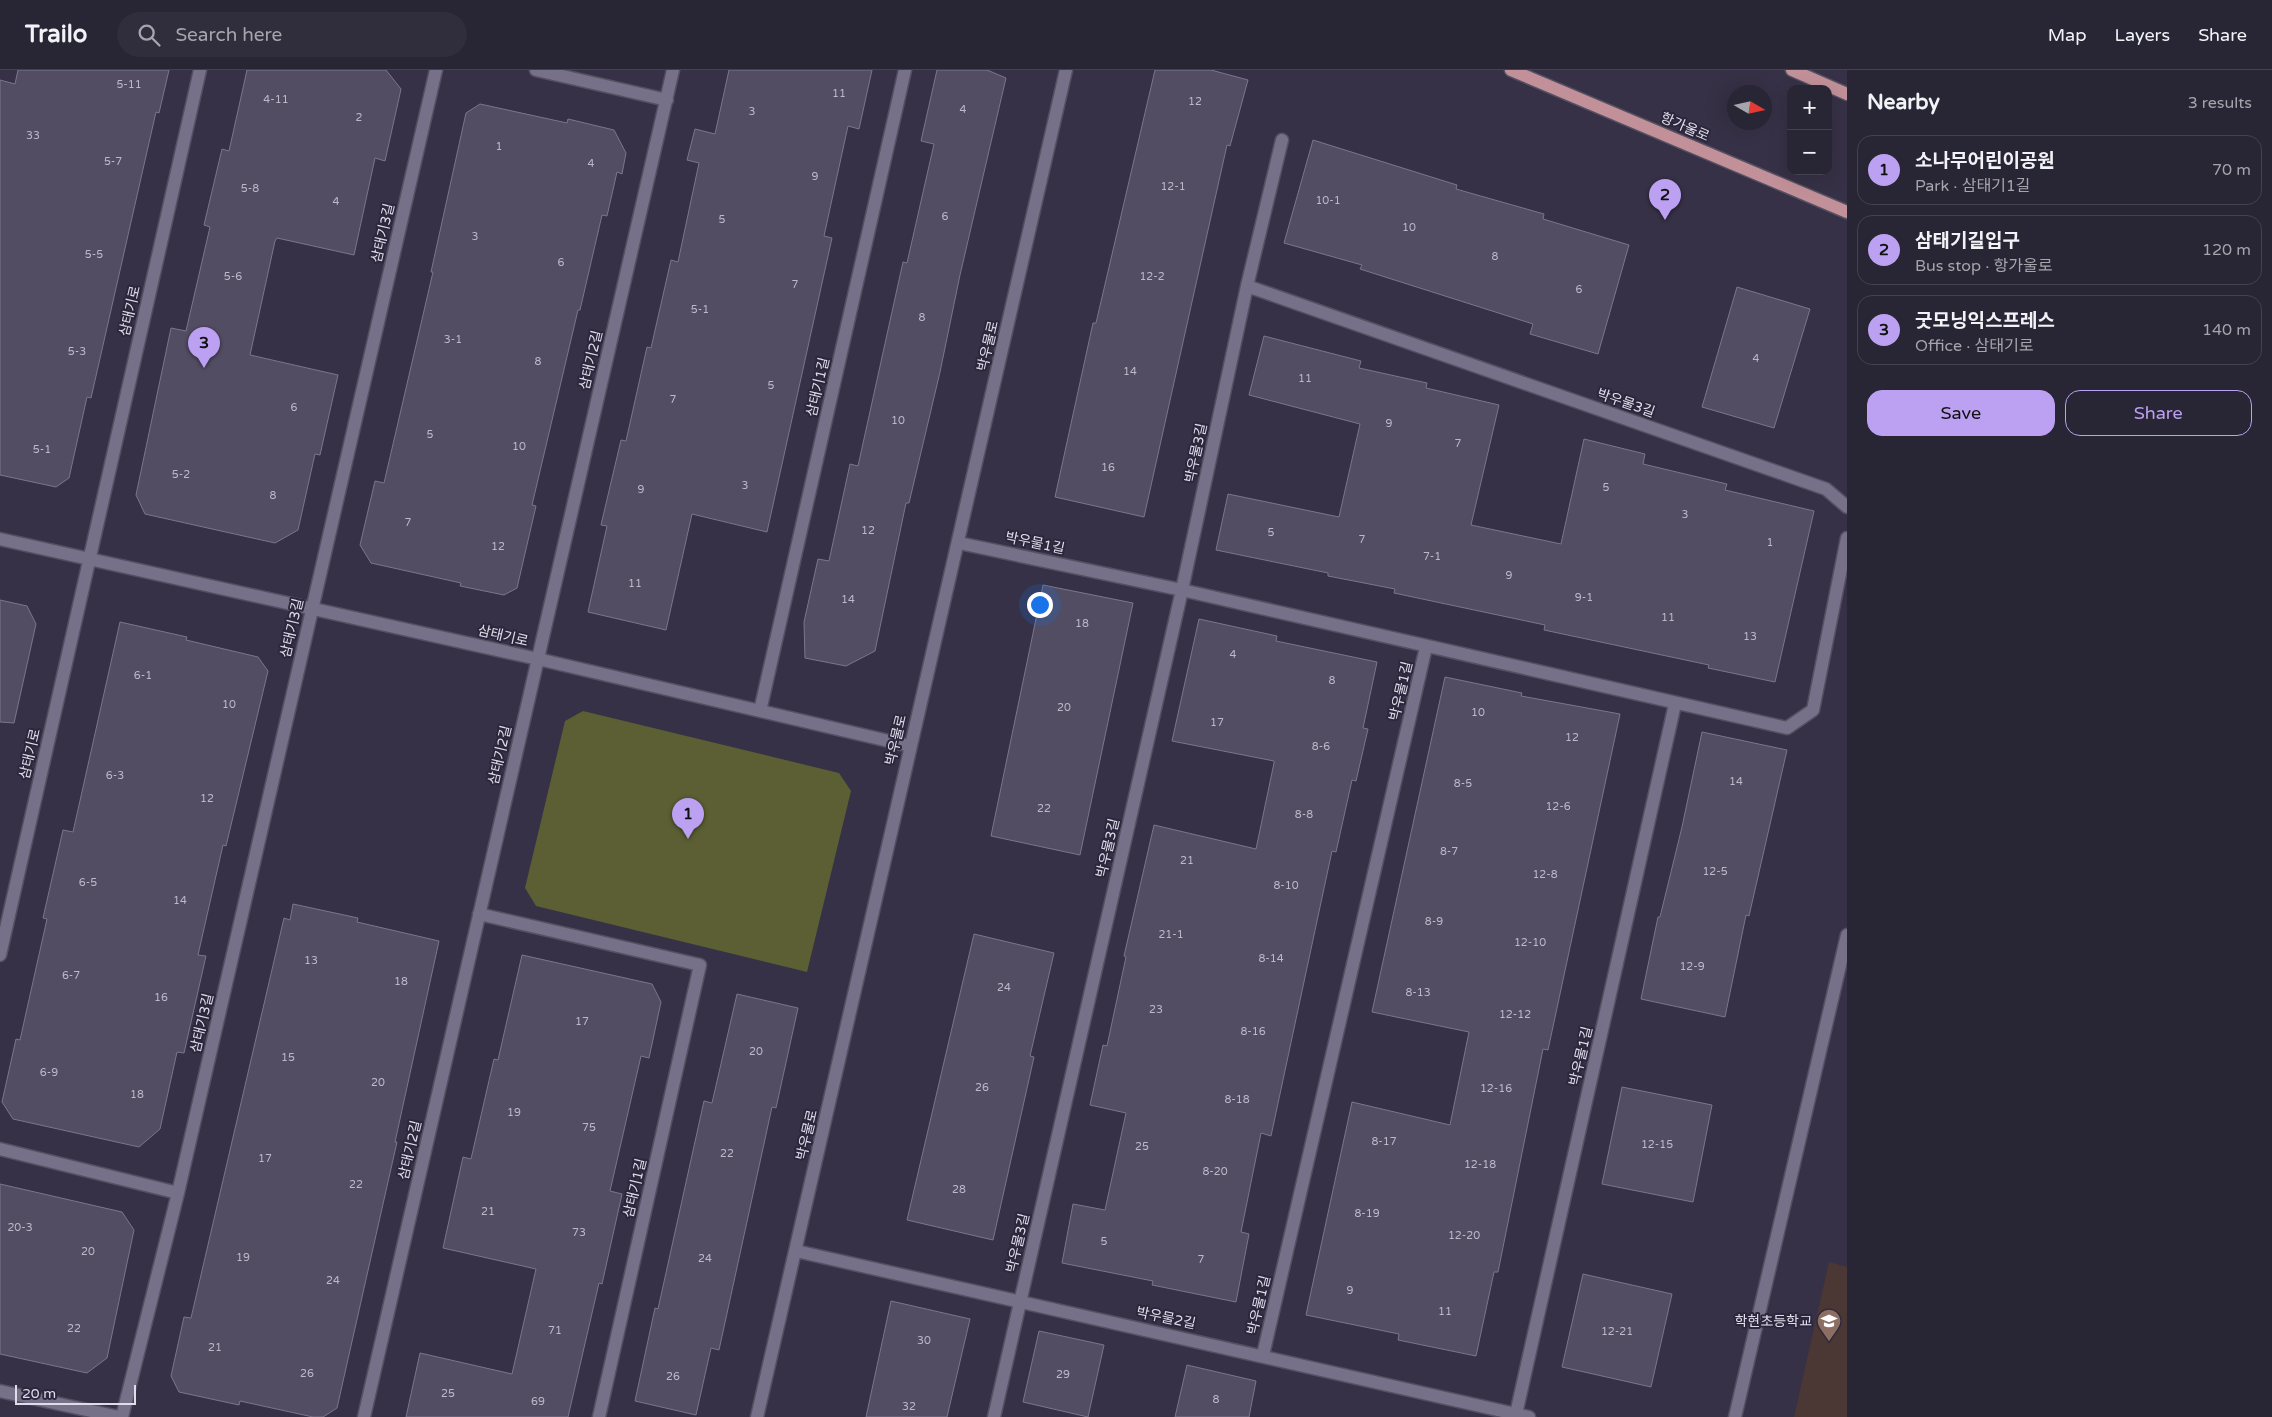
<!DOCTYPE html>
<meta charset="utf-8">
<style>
body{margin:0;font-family:"Varela Round","Noto Sans KR",sans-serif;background:#302d3c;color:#f1f3f6}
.controls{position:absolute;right:15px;top:15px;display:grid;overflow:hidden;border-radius:10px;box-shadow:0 5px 20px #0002}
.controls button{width:45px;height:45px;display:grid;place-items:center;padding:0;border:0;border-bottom:1px solid #44424f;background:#282534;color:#f1f3f6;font:25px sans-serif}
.compass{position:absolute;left:1727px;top:15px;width:45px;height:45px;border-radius:50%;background:#282534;box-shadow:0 5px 20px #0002;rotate:99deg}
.scale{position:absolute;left:15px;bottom:12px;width:121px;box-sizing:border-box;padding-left:5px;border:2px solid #e0ddeb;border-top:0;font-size:14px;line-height:18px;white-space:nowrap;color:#e0ddeb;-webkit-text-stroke:4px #2c273c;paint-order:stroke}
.you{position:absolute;left:1039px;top:534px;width:18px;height:18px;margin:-12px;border:4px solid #fff;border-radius:50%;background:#1a73e8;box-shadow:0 0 0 8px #1a73e833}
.badge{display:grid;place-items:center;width:32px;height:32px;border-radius:50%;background:#bca0f2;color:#111;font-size:16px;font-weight:700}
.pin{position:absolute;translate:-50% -41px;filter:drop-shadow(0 1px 2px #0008)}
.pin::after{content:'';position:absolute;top:26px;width:18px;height:15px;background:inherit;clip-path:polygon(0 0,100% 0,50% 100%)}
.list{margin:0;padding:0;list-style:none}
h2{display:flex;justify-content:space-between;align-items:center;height:65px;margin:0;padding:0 20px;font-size:21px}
h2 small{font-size:16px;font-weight:400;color:#a5a5ac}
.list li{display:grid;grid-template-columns:32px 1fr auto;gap:15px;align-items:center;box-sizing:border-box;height:70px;margin:0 10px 10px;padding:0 10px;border:1px solid #44424f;border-radius:15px}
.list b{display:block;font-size:19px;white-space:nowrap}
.list p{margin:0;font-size:16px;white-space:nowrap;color:#a5a5ac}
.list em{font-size:16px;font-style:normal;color:#a5a5ac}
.actions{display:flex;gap:10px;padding:15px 20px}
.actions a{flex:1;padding:11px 0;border:1px solid #bca0f2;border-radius:15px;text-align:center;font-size:18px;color:#bca0f2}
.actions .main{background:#bca0f2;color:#111}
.icon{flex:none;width:28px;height:28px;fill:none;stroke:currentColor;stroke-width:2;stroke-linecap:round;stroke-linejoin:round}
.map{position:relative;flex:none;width:1847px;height:1347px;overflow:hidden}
header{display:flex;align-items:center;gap:30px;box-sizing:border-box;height:70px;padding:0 25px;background:#282534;border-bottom:1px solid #44424f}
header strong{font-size:24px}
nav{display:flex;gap:28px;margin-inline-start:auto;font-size:18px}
.search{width:350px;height:45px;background:#302d3c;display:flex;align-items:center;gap:12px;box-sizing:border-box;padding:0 18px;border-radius:28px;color:#a5a5ac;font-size:19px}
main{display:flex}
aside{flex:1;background:#282534}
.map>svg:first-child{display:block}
.education{fill:#4b3734}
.green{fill:#5b5f33}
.building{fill:#524d63;stroke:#7b768e}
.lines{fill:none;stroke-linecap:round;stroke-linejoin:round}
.minor-casing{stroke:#545061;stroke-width:15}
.major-casing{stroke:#545061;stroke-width:15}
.minor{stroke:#767088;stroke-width:12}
.major{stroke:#c29099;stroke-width:12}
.labels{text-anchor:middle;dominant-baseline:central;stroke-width:4;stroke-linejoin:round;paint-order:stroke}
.number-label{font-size:11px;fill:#bcb9c9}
.street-label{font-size:14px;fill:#e0ddeb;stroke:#2c273c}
.poi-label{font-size:14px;fill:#e0ddeb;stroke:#2c273c;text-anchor:end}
</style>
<header>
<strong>Trailo</strong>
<div class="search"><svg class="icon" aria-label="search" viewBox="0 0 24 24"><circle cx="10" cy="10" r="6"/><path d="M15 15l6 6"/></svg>Search here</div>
<nav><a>Map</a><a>Layers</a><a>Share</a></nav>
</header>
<main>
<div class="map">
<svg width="1847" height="1347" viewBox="0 0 1847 1347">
<rect width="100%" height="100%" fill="#363146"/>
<path class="education" d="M 1829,1192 L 1847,1197 L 1847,1347 L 1794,1347 Z"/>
<path class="green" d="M 583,641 L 839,703 L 851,721 L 807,902 L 536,836 L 525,818 L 565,651 Z"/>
<path class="building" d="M 18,0 L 169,0 L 159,43 L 156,42 L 91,328 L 87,327 L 69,408 L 56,417 L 0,405 L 0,10 L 15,14 Z
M 247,0 L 386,0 L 401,19 L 385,91 L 375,88 L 354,185 L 277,168 L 275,171 L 250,285 L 338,305 L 320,385 L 315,384 L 298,460 L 275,473 L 145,444 L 136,425 L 171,258 L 186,261 L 210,157 L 204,155 L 222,79 L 229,81 Z
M 729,0 L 872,0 L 859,59 L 848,56 L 824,166 L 832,168 L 767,462 L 692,444 L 666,560 L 588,542 L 607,456 L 601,455 L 621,370 L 626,371 L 647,277 L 651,278 L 671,190 L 678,192 L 699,93 L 687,90 L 695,59 L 715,64 Z
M 937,0 L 987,0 L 1006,8 L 960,205 L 940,302 L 909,433 L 906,433 L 875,581 L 846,596 L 805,588 L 804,552 L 818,489 L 829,491 L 850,394 L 858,396 L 903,192 L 907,193 L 934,74 L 921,71 Z
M 1155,0 L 1211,0 L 1248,10 L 1230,76 L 1227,75 L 1144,447 L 1055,427 L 1093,253 L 1096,253 Z
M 480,34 L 567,53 L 568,49 L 614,60 L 626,83 L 622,104 L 617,102 L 607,146 L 602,145 L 580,240 L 578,240 L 532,435 L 536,436 L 517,518 L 504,525 L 460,516 L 461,513 L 371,493 L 360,475 L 375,411 L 384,413 L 433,202 L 431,202 L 466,43 Z
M 1313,70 L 1457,115 L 1456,119 L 1544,144 L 1543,149 L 1629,175 L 1598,284 L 1530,264 L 1533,254 L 1360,199 L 1362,195 L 1284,173 Z
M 1737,217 L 1810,239 L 1774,358 L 1702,337 Z
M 1264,266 L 1361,291 L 1359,298 L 1427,313 L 1426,318 L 1499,335 L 1471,455 L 1561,474 L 1584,369 L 1645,384 L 1643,394 L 1727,414 L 1725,420 L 1814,441 L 1775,612 L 1708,598 L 1709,595 L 1544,560 L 1545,555 L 1394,523 L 1395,519 L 1328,506 L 1328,503 L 1216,480 L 1228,424 L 1339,447 L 1360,354 L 1249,325 Z
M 1043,515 L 1133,533 L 1080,785 L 991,766 Z
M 0,530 L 27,536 L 36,554 L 14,653 L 0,652 Z
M 1199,549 L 1277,566 L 1276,571 L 1377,592 L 1363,658 L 1368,659 L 1356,711 L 1352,710 L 1336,782 L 1332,781 L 1271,1066 L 1261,1063 L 1241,1162 L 1249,1164 L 1236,1232 L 1152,1215 L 1153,1211 L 1062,1193 L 1073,1134 L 1105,1140 L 1126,1043 L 1090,1035 L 1103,975 L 1107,976 L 1126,887 L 1124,886 L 1154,755 L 1256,779 L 1274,693 L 1274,691 L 1172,671 Z
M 120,552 L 187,567 L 186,570 L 258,587 L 268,601 L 226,776 L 223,775 L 198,885 L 206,886 L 184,983 L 177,982 L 160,1059 L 139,1077 L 13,1049 L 2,1032 L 16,969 L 20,970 L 47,849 L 43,848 L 63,760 L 73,762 Z
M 1445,607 L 1522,623 L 1521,626 L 1620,644 L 1548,980 L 1543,979 L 1498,1202 L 1494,1202 L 1476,1286 L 1398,1270 L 1399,1264 L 1306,1245 L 1352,1032 L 1450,1055 L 1469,962 L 1372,942 Z
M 1702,662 L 1787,680 L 1749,846 L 1746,845 L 1725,947 L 1641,929 L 1658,847 L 1660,847 L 1682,757 Z
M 293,834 L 358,848 L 357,852 L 439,871 L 395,1072 L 397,1072 L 337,1338 L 323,1347 L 313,1347 L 240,1331 L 239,1335 L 179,1322 L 171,1306 L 184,1247 L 191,1248 L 284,848 L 290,850 Z
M 974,864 L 1054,883 L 1030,986 L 1034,987 L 993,1170 L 907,1150 Z
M 522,885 L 652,914 L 661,932 L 649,988 L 641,986 L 610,1121 L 622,1124 L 602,1214 L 599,1213 L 568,1347 L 406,1347 L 420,1283 L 512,1304 L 536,1199 L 443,1178 L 463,1087 L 471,1089 L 494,989 L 498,990 Z
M 737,924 L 798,938 L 776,1038 L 772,1037 L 719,1280 L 711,1278 L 696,1345 L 635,1331 L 655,1238 L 658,1239 L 704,1031 L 712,1033 Z
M 1622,1017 L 1712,1035 L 1693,1132 L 1602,1114 Z
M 0,1114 L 122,1142 L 134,1160 L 107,1288 L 87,1303 L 0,1284 Z
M 1583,1204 L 1672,1224 L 1651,1317 L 1562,1297 Z
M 891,1231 L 970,1249 L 947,1347 L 866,1347 Z
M 1039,1261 L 1104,1275 L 1088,1347 L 1023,1332 Z
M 1187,1295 L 1256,1311 L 1249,1347 L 1175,1347 Z"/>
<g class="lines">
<defs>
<path id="minor" d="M 536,0 L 667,30
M 1247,216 L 1826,419 L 1847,437
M 0,469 L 538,589 L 910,676
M 959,473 L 1182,520 L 1787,658 L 1813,640 L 1847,468
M 760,641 L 905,0
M 479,844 L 700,895 L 599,1347
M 0,885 L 200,0
M 0,1079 L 178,1123
M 796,1181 L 1529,1347
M 1263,1285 L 1426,577
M 0,1321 L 119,1347
M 1516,1344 L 1675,634
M 122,1347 L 178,1123 L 436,0
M 364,1347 L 673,0
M 757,1347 L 1066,0
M 994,1347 L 1182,520 L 1247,216 L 1282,70
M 1735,1347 L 1847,865"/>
<path id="major" d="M 1511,0 L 1847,142
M 1792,0 L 1847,24"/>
</defs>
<use href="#minor" class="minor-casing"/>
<use href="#major" class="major-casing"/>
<use href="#minor" class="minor"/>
<use href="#major" class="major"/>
</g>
<defs>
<symbol id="school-pin" viewBox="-11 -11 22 30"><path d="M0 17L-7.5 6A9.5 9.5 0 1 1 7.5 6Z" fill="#8d6e63" stroke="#2c273c"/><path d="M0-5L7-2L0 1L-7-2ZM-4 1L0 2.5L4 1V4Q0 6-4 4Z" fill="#fff"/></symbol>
</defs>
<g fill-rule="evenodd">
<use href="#school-pin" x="1815" y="1237" width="28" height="38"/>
</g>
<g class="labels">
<g class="number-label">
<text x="129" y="14">5-11</text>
<text x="839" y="23">11</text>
<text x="276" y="29">4-11</text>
<text x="1195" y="31">12</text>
<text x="963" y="39">4</text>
<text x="752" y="41">3</text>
<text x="359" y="47">2</text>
<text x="33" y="65">33</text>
<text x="499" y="76">1</text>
<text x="113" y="91">5-7</text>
<text x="591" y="93">4</text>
<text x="815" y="106">9</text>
<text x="1173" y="116">12-1</text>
<text x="250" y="118">5-8</text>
<text x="1328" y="130">10-1</text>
<text x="336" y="131">4</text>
<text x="945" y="146">6</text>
<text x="722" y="149">5</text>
<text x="1409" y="157">10</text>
<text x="475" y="166">3</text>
<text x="94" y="184">5-5</text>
<text x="1495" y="186">8</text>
<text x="561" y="192">6</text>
<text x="233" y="206">5-6</text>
<text x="1152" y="206">12-2</text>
<text x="795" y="214">7</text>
<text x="1579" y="219">6</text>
<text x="700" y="239">5-1</text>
<text x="922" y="247">8</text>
<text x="453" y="269">3-1</text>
<text x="77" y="281">5-3</text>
<text x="1756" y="288">4</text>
<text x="538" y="291">8</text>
<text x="1130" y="301">14</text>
<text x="1305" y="308">11</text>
<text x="771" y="315">5</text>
<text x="673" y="329">7</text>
<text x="294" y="337">6</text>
<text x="898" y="350">10</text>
<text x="1389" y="353">9</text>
<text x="430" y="364">5</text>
<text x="1458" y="373">7</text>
<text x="519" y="376">10</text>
<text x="42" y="379">5-1</text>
<text x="1108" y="397">16</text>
<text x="181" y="404">5-2</text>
<text x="745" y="415">3</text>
<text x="1606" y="417">5</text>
<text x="641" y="419">9</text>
<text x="273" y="425">8</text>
<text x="1685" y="444">3</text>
<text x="408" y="452">7</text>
<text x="868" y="460">12</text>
<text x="1271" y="462">5</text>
<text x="1362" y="469">7</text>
<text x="1770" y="472">1</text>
<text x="498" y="476">12</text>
<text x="1432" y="486">7-1</text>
<text x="1509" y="505">9</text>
<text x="635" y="513">11</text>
<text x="1584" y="527">9-1</text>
<text x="848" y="529">14</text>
<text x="1668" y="547">11</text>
<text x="1082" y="553">18</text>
<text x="1750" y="566">13</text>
<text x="1233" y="584">4</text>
<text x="143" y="605">6-1</text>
<text x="1332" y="610">8</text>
<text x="229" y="634">10</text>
<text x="1064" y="637">20</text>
<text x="1478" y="642">10</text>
<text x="1217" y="652">17</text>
<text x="1572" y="667">12</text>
<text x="1321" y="676">8-6</text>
<text x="115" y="705">6-3</text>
<text x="1736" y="711">14</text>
<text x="1463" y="713">8-5</text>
<text x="207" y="728">12</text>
<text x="1558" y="736">12-6</text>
<text x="1044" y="738">22</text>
<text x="1304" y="744">8-8</text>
<text x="1449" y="781">8-7</text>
<text x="1187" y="790">21</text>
<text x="1715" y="801">12-5</text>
<text x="1545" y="804">12-8</text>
<text x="88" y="812">6-5</text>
<text x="1286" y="815">8-10</text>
<text x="180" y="830">14</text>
<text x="1434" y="851">8-9</text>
<text x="1171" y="864">21-1</text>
<text x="1530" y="872">12-10</text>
<text x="1271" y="888">8-14</text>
<text x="311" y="890">13</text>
<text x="1692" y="896">12-9</text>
<text x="71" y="905">6-7</text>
<text x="401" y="911">18</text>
<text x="1004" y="917">24</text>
<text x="1418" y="922">8-13</text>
<text x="161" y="927">16</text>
<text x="1156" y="939">23</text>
<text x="1515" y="944">12-12</text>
<text x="582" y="951">17</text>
<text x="1253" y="961">8-16</text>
<text x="756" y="981">20</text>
<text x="288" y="987">15</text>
<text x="49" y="1002">6-9</text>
<text x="378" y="1012">20</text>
<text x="982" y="1017">26</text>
<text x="1496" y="1018">12-16</text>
<text x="137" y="1024">18</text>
<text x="1237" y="1029">8-18</text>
<text x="514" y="1042">19</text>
<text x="589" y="1057">75</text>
<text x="1384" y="1071">8-17</text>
<text x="1657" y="1074">12-15</text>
<text x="1142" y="1076">25</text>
<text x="727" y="1083">22</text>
<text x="265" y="1088">17</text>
<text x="1480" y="1094">12-18</text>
<text x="1215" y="1101">8-20</text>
<text x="356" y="1114">22</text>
<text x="959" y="1119">28</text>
<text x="488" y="1141">21</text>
<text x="1367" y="1143">8-19</text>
<text x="20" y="1157">20-3</text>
<text x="579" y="1162">73</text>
<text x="1464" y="1165">12-20</text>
<text x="1104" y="1171">5</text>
<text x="88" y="1181">20</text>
<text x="243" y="1187">19</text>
<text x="705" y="1188">24</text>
<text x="1201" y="1189">7</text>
<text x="333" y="1210">24</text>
<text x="1350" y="1220">9</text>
<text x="1445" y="1241">11</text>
<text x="74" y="1258">22</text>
<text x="555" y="1260">71</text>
<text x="1617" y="1261">12-21</text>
<text x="924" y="1270">30</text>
<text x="215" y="1277">21</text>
<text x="307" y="1303">26</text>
<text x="1063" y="1304">29</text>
<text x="673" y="1306">26</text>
<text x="448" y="1323">25</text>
<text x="1216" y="1329">8</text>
<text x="538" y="1331">69</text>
<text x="909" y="1336">32</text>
</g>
<g class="street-label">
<text transform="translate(1685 57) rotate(23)">항가울로</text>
<text transform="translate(383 163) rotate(-77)">삼태기3길</text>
<text transform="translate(130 241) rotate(-77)">삼태기로</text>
<text transform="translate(988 276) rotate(-77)">박우물로</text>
<text transform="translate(591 290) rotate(-77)">삼태기2길</text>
<text transform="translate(818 317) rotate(-77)">삼태기1길</text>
<text transform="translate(1626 333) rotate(19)">박우물3길</text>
<text transform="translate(1196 383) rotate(-78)">박우물3길</text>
<text transform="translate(1035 473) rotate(12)">박우물1길</text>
<text transform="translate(292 558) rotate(-77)">삼태기3길</text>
<text transform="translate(503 566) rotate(13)">삼태기로</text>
<text transform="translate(1401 621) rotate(-77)">박우물1길</text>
<text transform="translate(896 670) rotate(-77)">박우물로</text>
<text transform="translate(30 684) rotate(-77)">삼태기로</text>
<text transform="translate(500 685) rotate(-77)">삼태기2길</text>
<text transform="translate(1108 778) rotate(-77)">박우물3길</text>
<text transform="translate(202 953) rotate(-77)">삼태기3길</text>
<text transform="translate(1581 986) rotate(-77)">박우물1길</text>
<text transform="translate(807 1065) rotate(-77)">박우물로</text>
<text transform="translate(410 1080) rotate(-77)">삼태기2길</text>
<text transform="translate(635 1118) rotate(-77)">삼태기1길</text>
<text transform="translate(1018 1173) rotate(-77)">박우물3길</text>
<text transform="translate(1259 1235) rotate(-77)">박우물1길</text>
<text transform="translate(1166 1248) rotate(12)">박우물2길</text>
</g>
<g class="poi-label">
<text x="1812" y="1251">학현초등학교</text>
</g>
</g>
</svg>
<div class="controls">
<button>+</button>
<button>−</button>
</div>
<svg class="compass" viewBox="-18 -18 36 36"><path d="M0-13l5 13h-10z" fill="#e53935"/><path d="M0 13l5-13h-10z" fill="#a5a5ac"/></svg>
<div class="scale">20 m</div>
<div class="you"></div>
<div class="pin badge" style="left:688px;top:769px">1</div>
<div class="pin badge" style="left:1665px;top:150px">2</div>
<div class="pin badge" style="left:204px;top:298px">3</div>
</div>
<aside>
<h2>Nearby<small>3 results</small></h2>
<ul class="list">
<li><span class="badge">1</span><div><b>소나무어린이공원</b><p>Park · 삼태기1길</p></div><em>70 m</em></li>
<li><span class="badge">2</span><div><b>삼태기길입구</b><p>Bus stop · 항가울로</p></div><em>120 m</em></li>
<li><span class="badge">3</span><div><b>굿모닝익스프레스</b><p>Office · 삼태기로</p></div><em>140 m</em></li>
</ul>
<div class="actions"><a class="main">Save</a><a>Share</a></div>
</aside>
</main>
